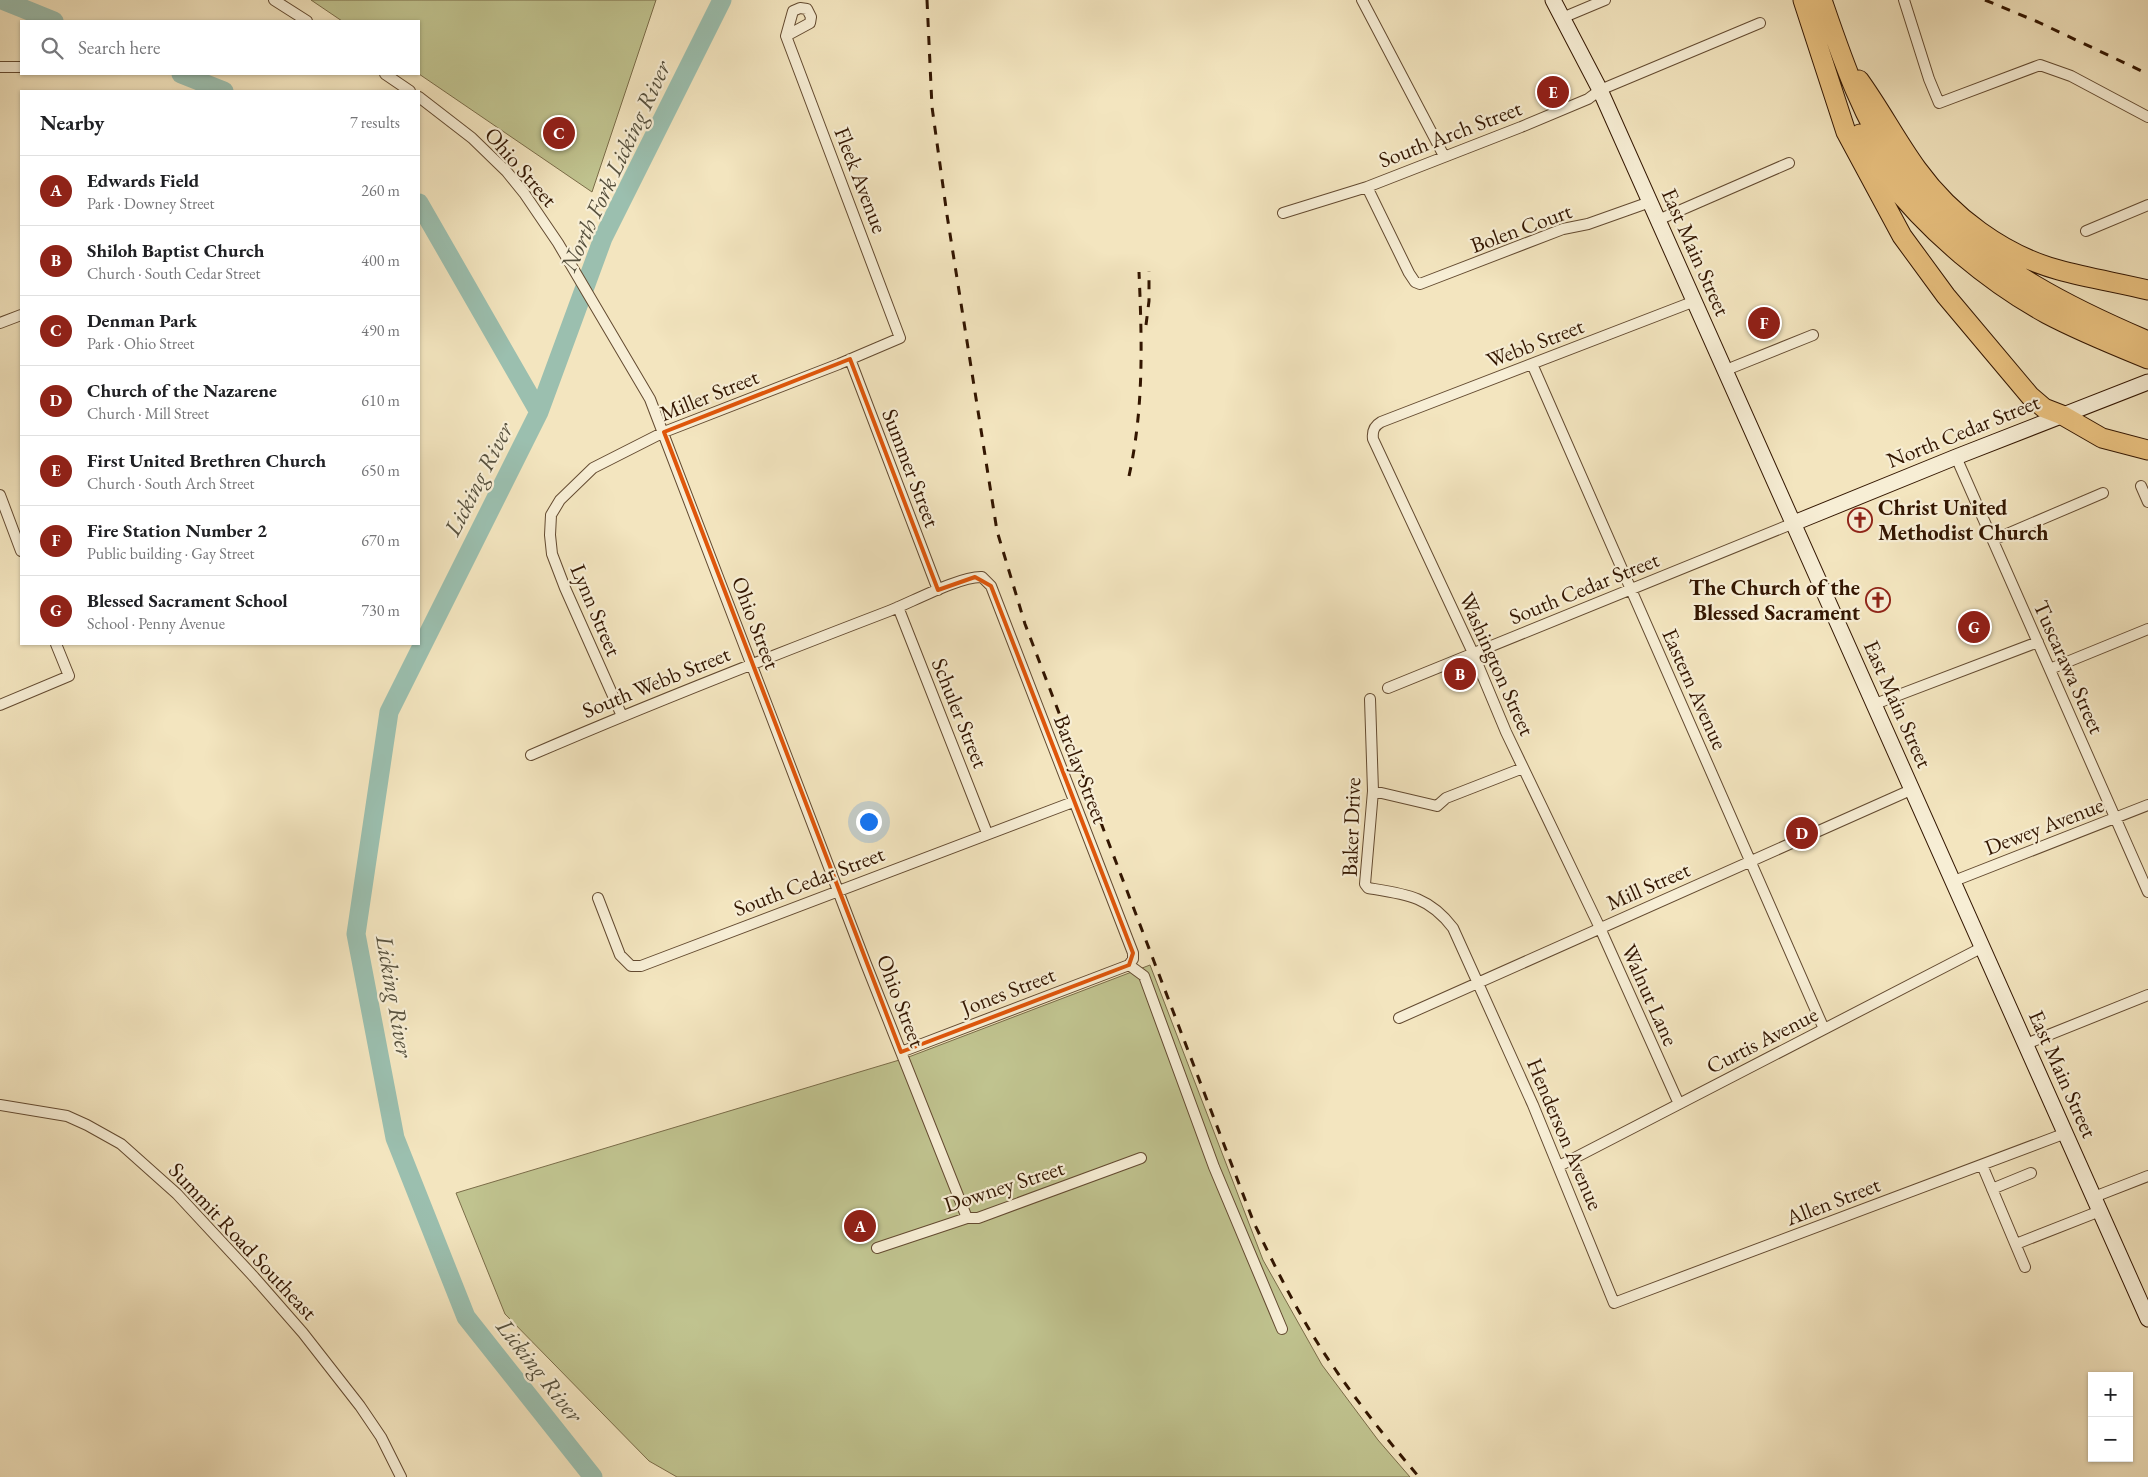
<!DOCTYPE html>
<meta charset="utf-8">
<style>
body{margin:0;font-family:"EB Garamond",serif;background:#f2f2f2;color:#202124}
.controls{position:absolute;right:15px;bottom:15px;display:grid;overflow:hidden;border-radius:0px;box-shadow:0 1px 4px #0004}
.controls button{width:45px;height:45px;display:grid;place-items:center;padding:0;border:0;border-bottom:1px solid #e0e0e0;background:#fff;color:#202124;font:25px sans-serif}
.you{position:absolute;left:868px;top:821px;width:18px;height:18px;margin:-12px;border:4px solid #fff;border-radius:50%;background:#1a73e8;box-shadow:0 0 0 8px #1a73e833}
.badge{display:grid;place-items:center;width:32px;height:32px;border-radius:50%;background:#8f2418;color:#fff;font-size:16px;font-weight:700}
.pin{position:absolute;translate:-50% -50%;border:2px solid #fff;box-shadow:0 1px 5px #0006}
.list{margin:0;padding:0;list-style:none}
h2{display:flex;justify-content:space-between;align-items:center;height:65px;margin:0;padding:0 20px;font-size:21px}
h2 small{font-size:16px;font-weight:400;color:#757577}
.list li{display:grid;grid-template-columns:32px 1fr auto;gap:15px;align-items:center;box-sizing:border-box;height:70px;padding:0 20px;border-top:1px solid #e0e0e0}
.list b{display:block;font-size:19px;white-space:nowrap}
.list p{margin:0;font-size:16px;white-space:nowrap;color:#757577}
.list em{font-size:16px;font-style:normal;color:#757577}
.icon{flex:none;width:28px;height:28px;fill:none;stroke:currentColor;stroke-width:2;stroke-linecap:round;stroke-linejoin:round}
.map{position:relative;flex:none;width:2148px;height:1477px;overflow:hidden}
.search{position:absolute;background:#fff;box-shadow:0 1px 4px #0004;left:20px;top:20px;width:400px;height:55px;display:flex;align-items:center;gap:12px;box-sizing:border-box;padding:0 18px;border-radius:0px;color:#757577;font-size:19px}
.panel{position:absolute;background:#fff;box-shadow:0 1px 4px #0004;left:20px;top:90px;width:400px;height:555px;border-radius:0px}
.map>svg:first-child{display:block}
.green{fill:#c0c38f;stroke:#7a6c48}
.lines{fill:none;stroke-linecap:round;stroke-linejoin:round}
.river{stroke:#9bbfaf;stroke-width:19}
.street-casing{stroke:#634a30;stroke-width:12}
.secondary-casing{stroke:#331601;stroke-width:17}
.highway-casing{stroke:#331601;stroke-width:21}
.street{stroke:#f7eed5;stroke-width:10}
.secondary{stroke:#f7eed5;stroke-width:15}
.highway{stroke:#eac280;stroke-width:19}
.rail{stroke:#331601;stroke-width:3;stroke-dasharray:9 9;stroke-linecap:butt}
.marked{fill:none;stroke:#df560b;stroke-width:4;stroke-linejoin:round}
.labels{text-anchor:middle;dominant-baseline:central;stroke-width:4.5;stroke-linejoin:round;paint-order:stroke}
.street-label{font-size:22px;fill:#331601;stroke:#f7eed5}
.poi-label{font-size:22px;font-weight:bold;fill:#331601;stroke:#f7eed5;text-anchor:start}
.water-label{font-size:24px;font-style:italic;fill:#57513e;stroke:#f7eed5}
</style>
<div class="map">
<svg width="2148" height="1477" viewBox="0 0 2148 1477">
<rect width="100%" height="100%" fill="#f3e5bf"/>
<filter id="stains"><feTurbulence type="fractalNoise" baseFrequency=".004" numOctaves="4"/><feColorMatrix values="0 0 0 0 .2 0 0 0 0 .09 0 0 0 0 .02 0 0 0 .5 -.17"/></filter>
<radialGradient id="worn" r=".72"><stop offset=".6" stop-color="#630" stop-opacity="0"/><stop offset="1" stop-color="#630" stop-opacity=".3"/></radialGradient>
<path class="green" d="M 311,0 L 656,0 L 592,192 L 419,74 L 419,21 L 342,21 Z
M 1150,965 L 1263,1260 L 1322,1365 L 1378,1440 L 1410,1477 L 677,1477 L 649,1461 L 505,1314 L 456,1193 L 906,1058 Z"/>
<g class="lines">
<path class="river" d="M 2,0 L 54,21
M 181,74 L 224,91
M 419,203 L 539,412
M 593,1477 L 466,1317 L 395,1138 L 356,934 L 389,712 L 539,412 L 603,238 L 722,0"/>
<defs>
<path id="street" d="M 274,0 L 307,21
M 1362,0 L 1444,156
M 1904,0 L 1929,79 L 1939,103 L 2040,65 L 2071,76 L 2148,117
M 800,8 L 807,9 L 811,17 L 810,23 L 786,36 L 793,11 Z
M 1562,18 L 1605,0
M 0,67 L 21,67
M 385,74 L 410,91
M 419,97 L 472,138 L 507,172 L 524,193 L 558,243 L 650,399 L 866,964 L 967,1218
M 1367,187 L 1409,273 L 1415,282 L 1420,284 L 1563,229 L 1588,224 L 1650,202
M 1283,213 L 1367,187 L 1521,127 L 1588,99 L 1600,90 L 1760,23
M 1658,220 L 1789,163
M 2086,231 L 2148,205
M 0,323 L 21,315
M 850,359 L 938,590
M 1532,364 L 1824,1029
M 1726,370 L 1813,335
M 1956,457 L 2148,892
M 2141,486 L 2148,502
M 0,495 L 21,551
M 1993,540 L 2103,493
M 898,607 L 987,833
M 2050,669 L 2148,629
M 1388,688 L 1794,523
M 1370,699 L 1373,791 L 1365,884 L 1368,888 C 1405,894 1429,896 1453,928 L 1533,1105 L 1614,1303 L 2066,1133
M 1875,704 L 2038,642
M 0,705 L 69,676 L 56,644
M 622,716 L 565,588 L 552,554 L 550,535 L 551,515 L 560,500 L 593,468 L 664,432 L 839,364 L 900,338 L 786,36
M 531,755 C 649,704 769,657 889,611 C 912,602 960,576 982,577 L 991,586 L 1133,953 L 1133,959 L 1129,965
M 1373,791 L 1437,806 L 1446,798 L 1523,768
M 1954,881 L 2148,805
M 598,898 L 620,955 L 631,966 L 641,966 L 1073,802
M 1129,965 L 1144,976 L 1214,1167 L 1282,1329
M 1399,1018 L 1913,789
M 2026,1044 L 2148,995
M 901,1052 L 1129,965
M 1679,1104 L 1600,928 L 1506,732 L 1473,653 L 1373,439 C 1372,431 1374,426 1381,422 L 1695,301
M 0,1105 L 67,1116 L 87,1125 L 121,1144 L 177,1194 L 254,1277 L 303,1333 L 360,1406 L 381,1437 L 401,1477
M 1982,1165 L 2025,1267
M 1559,1166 L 1983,947
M 1992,1189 L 2031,1173
M 2094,1197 L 2148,1176
M 2016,1244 L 2100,1211
M 877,1248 L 967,1218 L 978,1218 L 1141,1158"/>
<path id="secondary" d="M 1553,0 L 1600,90 L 2148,1319
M 1794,523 L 1956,457 L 2148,382"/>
<path id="highway" d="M 1803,0 L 1846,132 L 1902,236 L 1946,296 L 2030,396 L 2044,408 L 2062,415 L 2102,438 L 2148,450
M 1822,0 C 1842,58 1862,118 1898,169 C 1908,183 1921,196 1934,208 C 1996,270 2068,307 2148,341
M 1859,80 C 1880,109 1896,140 1917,169 C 1951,216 2003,255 2059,270 C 2088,278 2119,283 2148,290
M 1860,134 C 1869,149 1878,165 1888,179 C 1929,232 1989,282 2047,314 C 2079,331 2114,345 2148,359"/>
</defs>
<use href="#street" class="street-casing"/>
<use href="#secondary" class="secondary-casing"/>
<use href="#highway" class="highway-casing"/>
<use href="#street" class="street"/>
<use href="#secondary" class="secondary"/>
<use href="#highway" class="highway"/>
<path class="rail" d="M 927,0 L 932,107 L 947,215 L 997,531 L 1025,624 L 1254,1223 C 1278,1273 1303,1324 1335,1369 C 1361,1407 1390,1443 1419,1477
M 1985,0 L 2038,22 L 2148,74
M 1146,325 L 1149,301 L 1149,271
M 1129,476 C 1144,408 1142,341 1139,272"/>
</g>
<path class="marked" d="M 850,359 L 938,590 L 975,577 L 991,586 L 1133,953 L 1129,965 L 901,1052 L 664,432 Z"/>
<defs>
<symbol id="church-ring" viewBox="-11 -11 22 22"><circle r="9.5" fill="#f7eed5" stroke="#8f2418" stroke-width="1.5"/><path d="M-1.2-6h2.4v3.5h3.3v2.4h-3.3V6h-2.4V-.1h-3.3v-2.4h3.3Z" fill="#8f2418"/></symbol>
</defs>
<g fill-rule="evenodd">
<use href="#church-ring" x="1846" y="506" width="28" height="28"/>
<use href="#church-ring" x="1864" y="586" width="28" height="28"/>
</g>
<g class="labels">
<g class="street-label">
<text transform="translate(1450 134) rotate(-21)">South Arch Street</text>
<text transform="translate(521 167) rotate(49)">Ohio Street</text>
<text transform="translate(861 180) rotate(69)">Fleek Avenue</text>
<text transform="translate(1521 228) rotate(-20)">Bolen Court</text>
<text transform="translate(1696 252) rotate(66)">East Main Street</text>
<text transform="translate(1535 343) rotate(-21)">Webb Street</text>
<text transform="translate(709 395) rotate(-22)">Miller Street</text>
<text transform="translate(1963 431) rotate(-22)">North Cedar Street</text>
<text transform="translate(911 468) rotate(69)">Summer Street</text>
<text transform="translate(1584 588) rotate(-22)">South Cedar Street</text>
<text transform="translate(596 610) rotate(67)">Lynn Street</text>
<text transform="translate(756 623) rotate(69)">Ohio Street</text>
<text transform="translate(1497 664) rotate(66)">Washington Street</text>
<text transform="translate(2069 667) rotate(66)">Tuscarawa Street</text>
<text transform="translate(656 682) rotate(-22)">South Webb Street</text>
<text transform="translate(1695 689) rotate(66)">Eastern Avenue</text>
<text transform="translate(1898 704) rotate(66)">East Main Street</text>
<text transform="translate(960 713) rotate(68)">Schuler Street</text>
<text transform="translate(1081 769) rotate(69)">Barclay Street</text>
<text transform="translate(2044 826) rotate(-21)">Dewey Avenue</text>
<text transform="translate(1351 827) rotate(-88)">Baker Drive</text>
<text transform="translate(809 881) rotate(-21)">South Cedar Street</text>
<text transform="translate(1648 886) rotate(-24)">Mill Street</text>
<text transform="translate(1008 991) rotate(-21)">Jones Street</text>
<text transform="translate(1650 995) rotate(66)">Walnut Lane</text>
<text transform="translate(901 1001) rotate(69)">Ohio Street</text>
<text transform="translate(1762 1040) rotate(-27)">Curtis Avenue</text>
<text transform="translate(2063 1074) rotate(66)">East Main Street</text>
<text transform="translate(1565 1134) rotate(67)">Henderson Avenue</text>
<text transform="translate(1004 1186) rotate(-18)">Downey Street</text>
<text transform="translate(1833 1201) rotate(-21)">Allen Street</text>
<text transform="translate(243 1241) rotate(47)">Summit Road Southeast</text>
</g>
<g class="poi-label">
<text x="1878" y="507">Christ United<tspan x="1878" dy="25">Methodist Church</tspan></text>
<text x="1860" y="587" text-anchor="end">The Church of the<tspan x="1860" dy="25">Blessed Sacrament</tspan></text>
</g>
<g class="water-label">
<text transform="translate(615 166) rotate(-65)">North Fork Licking River</text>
<text transform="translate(478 479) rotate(-63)">Licking River</text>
<text transform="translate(395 996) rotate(80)">Licking River</text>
<text transform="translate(540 1370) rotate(52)">Licking River</text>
</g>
</g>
<rect width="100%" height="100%" filter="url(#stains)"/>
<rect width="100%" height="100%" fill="url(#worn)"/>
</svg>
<div class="controls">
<button>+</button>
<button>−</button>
</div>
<div class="you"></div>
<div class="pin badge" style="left:860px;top:1226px">A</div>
<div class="pin badge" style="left:1460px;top:674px">B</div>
<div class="pin badge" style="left:559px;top:133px">C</div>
<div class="pin badge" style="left:1802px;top:833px">D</div>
<div class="pin badge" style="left:1553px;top:92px">E</div>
<div class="pin badge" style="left:1764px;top:323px">F</div>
<div class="pin badge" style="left:1974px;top:627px">G</div>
<div class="search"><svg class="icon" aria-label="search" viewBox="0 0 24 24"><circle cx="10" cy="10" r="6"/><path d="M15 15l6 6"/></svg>Search here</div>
<section class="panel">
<h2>Nearby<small>7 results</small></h2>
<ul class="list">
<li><span class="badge">A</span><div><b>Edwards Field</b><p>Park · Downey Street</p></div><em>260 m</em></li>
<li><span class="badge">B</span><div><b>Shiloh Baptist Church</b><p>Church · South Cedar Street</p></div><em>400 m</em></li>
<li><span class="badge">C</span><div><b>Denman Park</b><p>Park · Ohio Street</p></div><em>490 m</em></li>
<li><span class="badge">D</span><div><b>Church of the Nazarene</b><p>Church · Mill Street</p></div><em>610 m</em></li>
<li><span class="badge">E</span><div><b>First United Brethren Church</b><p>Church · South Arch Street</p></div><em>650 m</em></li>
<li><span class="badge">F</span><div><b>Fire Station Number 2</b><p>Public building · Gay Street</p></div><em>670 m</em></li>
<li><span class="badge">G</span><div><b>Blessed Sacrament School</b><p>School · Penny Avenue</p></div><em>730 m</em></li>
</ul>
</section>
</div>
